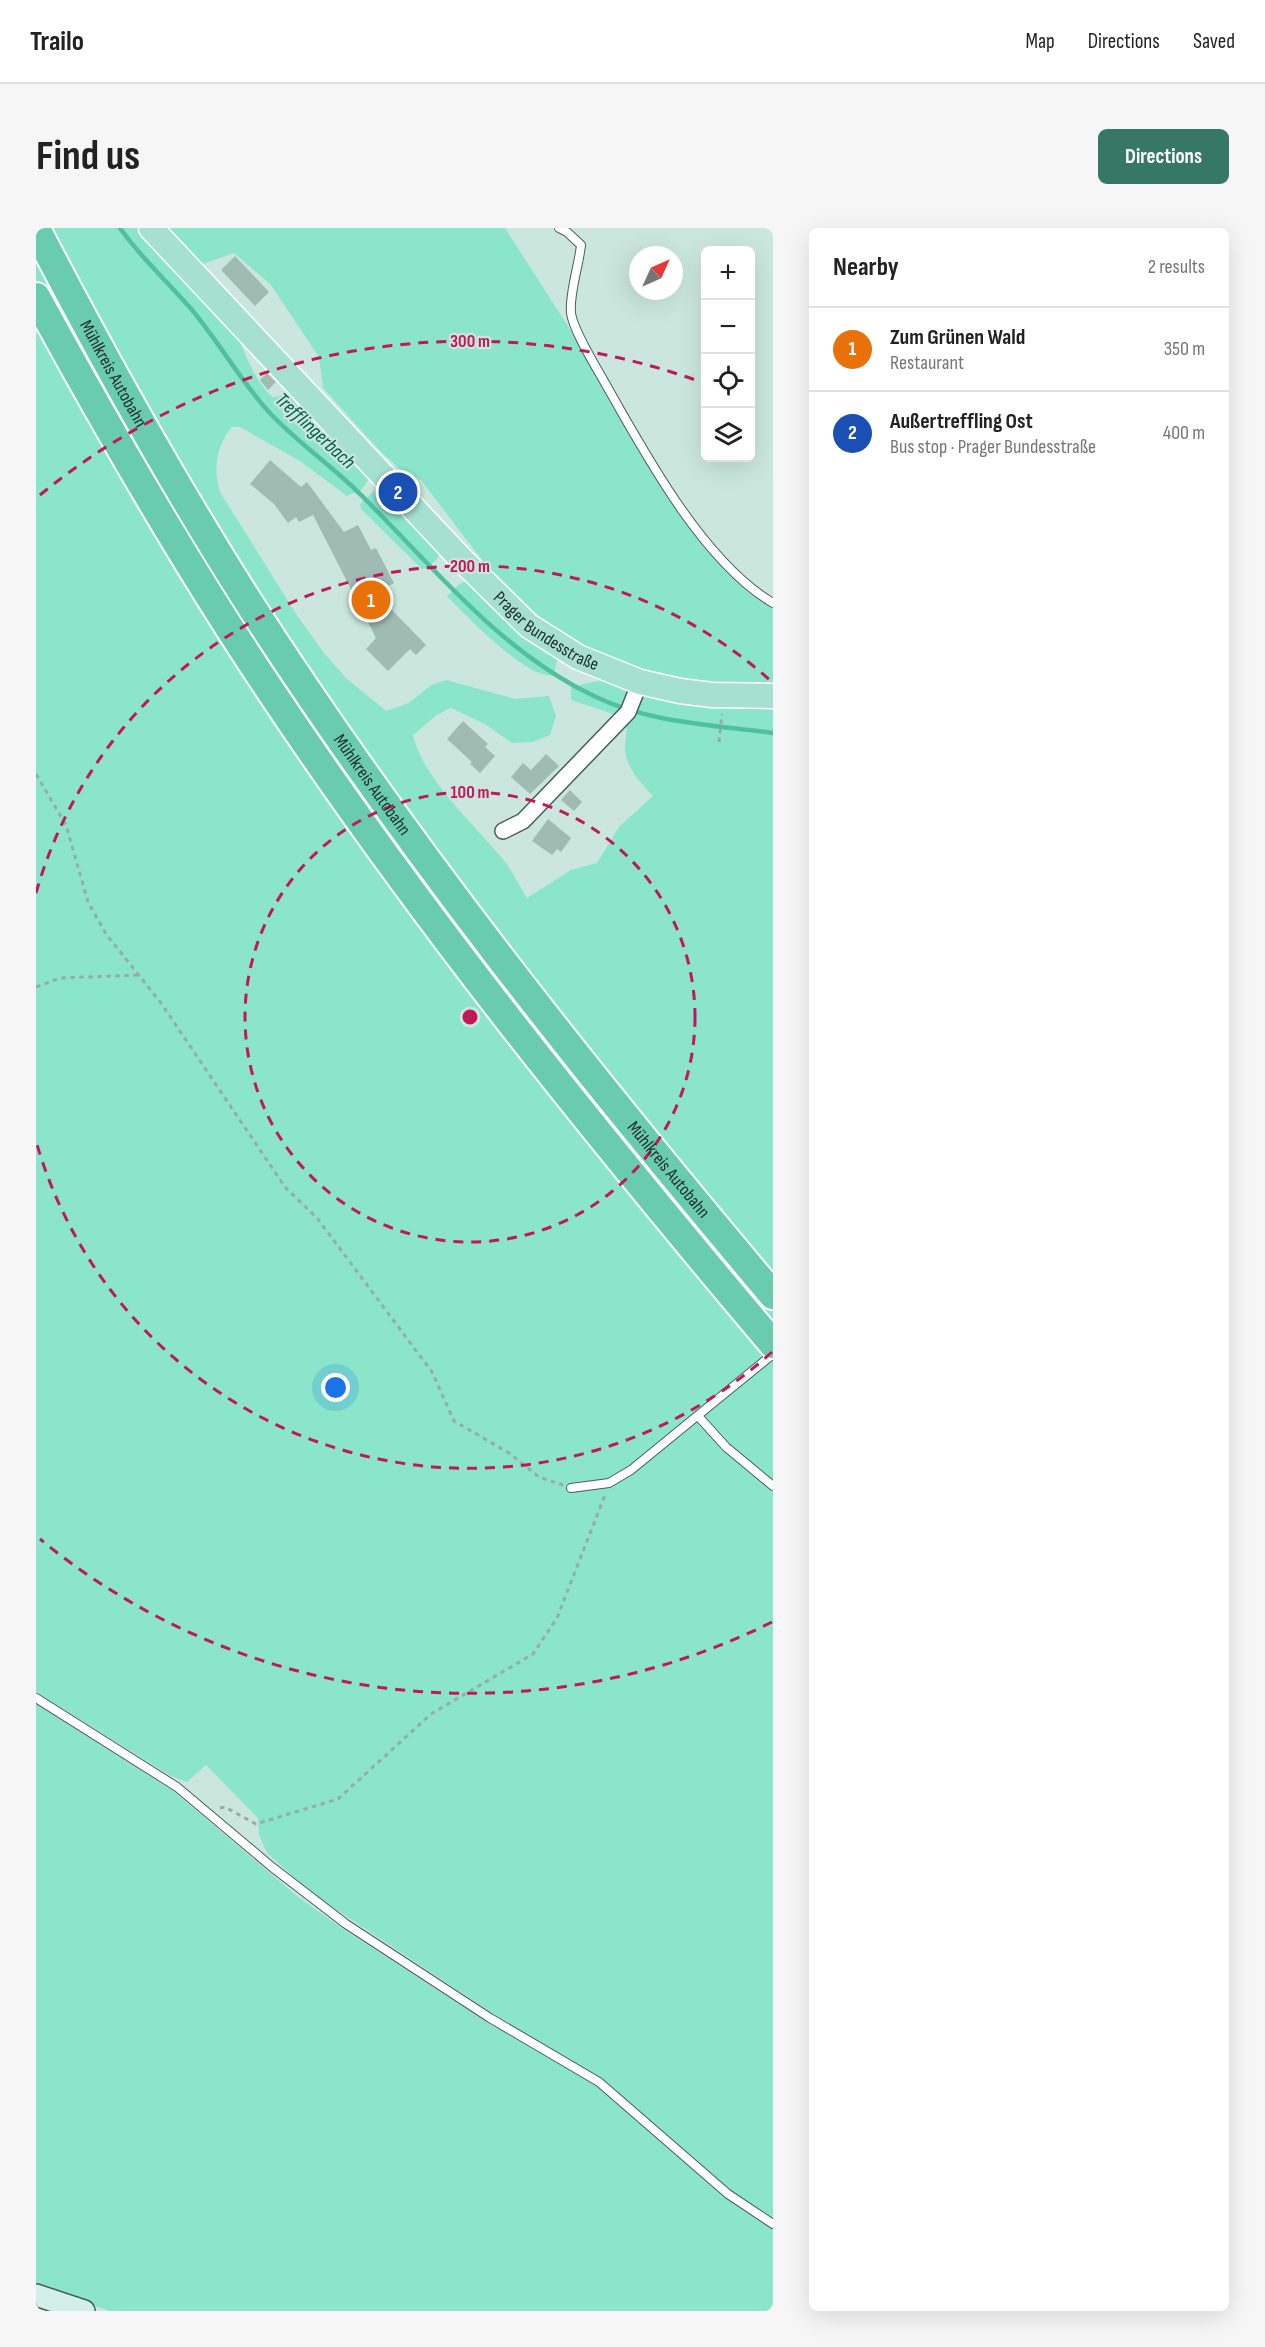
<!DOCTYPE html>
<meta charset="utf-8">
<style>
body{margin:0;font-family:"Sofia Sans Condensed",sans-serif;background:#f6f6f6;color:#222}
.controls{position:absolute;right:18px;top:18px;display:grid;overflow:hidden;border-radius:9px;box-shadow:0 6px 24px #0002}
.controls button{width:54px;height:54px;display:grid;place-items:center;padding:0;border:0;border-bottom:2px solid #e0e0e0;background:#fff;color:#222;font:30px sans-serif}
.compass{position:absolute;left:593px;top:18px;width:54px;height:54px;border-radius:50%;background:#fff;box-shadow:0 6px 24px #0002;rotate:45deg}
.you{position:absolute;left:300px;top:1160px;width:21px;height:21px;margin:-15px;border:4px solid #fff;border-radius:50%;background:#1a73e8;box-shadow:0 0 0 9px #1a73e833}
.badge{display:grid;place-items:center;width:39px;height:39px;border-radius:50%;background:#377766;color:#fff;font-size:20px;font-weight:700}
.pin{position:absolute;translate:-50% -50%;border:3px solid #fff;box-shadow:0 2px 6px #0006}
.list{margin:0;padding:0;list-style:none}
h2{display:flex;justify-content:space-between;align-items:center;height:78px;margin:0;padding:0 24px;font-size:26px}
h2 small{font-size:20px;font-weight:400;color:#767676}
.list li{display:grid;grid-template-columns:39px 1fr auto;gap:18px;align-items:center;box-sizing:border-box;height:84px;padding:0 24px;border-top:2px solid #e0e0e0}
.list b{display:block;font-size:22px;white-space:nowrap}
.list p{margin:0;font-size:20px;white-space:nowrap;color:#767676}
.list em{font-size:20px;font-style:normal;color:#767676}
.icon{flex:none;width:33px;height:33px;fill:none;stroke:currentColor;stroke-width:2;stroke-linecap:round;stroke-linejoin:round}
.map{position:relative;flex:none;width:737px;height:2083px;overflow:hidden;border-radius:9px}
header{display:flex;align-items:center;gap:36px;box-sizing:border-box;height:84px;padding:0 30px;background:#fff;border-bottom:2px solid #e0e0e0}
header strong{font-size:28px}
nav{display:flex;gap:33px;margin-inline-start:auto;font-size:21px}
.intro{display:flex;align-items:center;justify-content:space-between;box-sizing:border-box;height:144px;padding:0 36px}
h1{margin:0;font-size:42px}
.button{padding:15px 27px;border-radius:9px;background:#377766;color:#fff;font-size:21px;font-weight:700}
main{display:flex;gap:36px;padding:0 36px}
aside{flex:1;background:#fff;border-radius:9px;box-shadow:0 6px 24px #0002}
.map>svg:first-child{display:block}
.green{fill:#8ae5ca}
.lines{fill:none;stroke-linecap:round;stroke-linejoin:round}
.stream{stroke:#50bfa2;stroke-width:4.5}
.building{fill:#a0bbb2}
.lane-casing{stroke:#465e56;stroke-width:10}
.street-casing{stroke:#465e56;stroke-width:18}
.secondary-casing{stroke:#465e56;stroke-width:24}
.primary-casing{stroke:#fff;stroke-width:27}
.highway-casing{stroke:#fff;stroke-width:32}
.path{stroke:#96ada5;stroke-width:3;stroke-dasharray:4.5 4.5;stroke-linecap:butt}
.lane{stroke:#fff;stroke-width:8}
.street{stroke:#fff;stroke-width:15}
.secondary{stroke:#d2f0e7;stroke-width:21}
.primary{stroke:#a5e0d0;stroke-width:24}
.highway{stroke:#69ccb0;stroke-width:28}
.ring{fill:none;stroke:#c2185b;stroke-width:3;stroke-dasharray:10 8}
.labels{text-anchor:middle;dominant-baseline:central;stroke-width:4.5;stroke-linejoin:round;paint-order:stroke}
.street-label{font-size:18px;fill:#242e2b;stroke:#cbe7dd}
.water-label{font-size:20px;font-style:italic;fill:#00614e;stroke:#cbe7dd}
.centre{fill:#c2185b;stroke:#cbe7dd;stroke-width:3}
.ring-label{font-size:18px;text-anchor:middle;font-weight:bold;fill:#c2185b;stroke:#cbe7dd;stroke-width:4.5;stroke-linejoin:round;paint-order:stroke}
</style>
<header>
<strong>Trailo</strong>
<nav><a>Map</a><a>Directions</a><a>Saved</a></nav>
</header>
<div class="intro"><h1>Find us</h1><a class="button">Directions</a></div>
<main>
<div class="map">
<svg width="737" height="2083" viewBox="0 0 737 2083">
<rect width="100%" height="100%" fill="#cbe7dd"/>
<path class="green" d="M 0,0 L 469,0 L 537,106 L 604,225 L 635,272 L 702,354 L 737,379 L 737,458 L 663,453 L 618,444 L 574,430 L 543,415 L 510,395 L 452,340 L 385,252 L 365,242 L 344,223 L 287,160 L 283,129 L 235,57 L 198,25 L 147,43 C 162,60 184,77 195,96 C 209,122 216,150 237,170 L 252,165 C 276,198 300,227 335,248 L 325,262 L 311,268 L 264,233 L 204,199 L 196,199 C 180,218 177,241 184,264 L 260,386 L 288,425 L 310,450 L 350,483 L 373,475 L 395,457 L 410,452 L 479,471 L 513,468 L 520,488 L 514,507 L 496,514 L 476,515 L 449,496 L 415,480 L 402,486 L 377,507 C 386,549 438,597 466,630 C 476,642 483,657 491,670 L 535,642 L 561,635 L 583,599 L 617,568 C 605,555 591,541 589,522 C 588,512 593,503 589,493 L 610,464 L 737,477 L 737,2083 L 74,2083 L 0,2059 L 0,1476 L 137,1563 L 261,1668 L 307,1701 L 460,1800 L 467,1792 L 278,1667 L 231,1625 L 223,1607 L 222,1590 L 170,1537 L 151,1554 L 135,1548 L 0,1464 Z
M 348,261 L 404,322 L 402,330 L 392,340 L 386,341 L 325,281 L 324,276 L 338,263 Z
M 433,352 L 517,423 L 521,432 L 518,446 C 497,457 427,385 411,368 L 425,355 Z
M 567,452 L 595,461 L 589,478 L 580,487 L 535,472 L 535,459 Z"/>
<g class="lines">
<path class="stream" d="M 84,0 C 105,30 132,54 156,82 C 183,114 204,152 232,183 C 261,215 300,240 330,272 C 402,344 466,425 560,469 C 614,495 678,497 737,505"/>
</g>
<path class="building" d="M 199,28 L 233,64 L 219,78 L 185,42 Z
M 231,145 L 240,154 L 232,162 L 224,152 Z
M 234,232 L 265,259 L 271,254 L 308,304 L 322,297 L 335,322 L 340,320 L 358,355 L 345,362 L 355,381 L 390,417 L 380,427 L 374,421 L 352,443 L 330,421 L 340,410 L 277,287 L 263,294 L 260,289 L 252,295 L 238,276 L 214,256 Z
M 427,493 L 452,516 L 449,519 L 459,528 L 444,545 L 434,536 L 436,534 L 411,511 Z
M 510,526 L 523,538 L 494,566 L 475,549 L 487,535 L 495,542 Z
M 534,562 L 546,574 L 538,583 L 525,572 Z
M 512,591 L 535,610 L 525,624 L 521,621 L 516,627 L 496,613 Z"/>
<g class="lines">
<defs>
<path id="lane" d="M 523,0 L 531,4 L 545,17 C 543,37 533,66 535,85 C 537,102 560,139 569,155 C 608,224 667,334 737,375
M 662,1188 L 690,1219 L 737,1258
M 535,1260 L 573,1255 L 595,1242 L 737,1126
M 0,1470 L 141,1559 L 236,1639 L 310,1696 L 454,1790 L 563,1854 L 692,1966 L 737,1996"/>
<path id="street" d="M 467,603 L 487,593 L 592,484 L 604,454"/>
<path id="secondary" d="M 0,2067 L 48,2083"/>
<g id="primary">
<path id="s1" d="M 115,0 L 425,331 L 493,398 L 542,429 L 604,454 L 644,463 L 676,467 L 737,468"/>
</g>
<g id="highway">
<path id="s2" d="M 0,1 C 66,128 136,254 213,375 C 370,619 551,846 737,1067"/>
<path d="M 0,69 C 73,203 149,335 234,462 C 386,691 560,906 737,1116"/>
</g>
</defs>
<use href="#lane" class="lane-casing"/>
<use href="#street" class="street-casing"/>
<use href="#secondary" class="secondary-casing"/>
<use href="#primary" class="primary-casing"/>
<use href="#highway" class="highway-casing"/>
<path class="path" d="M 683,514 L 686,486
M 0,546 L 30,597 L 52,674 L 70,706 L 125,775 L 249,959 L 281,990 L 396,1144 L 418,1193 L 473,1225 L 503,1249 L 527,1257
M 0,759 L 24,750 L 103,747
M 184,1580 L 189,1579 L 220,1596 L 302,1571 L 395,1486 L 497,1426 L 521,1390 L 569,1267"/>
<use href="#lane" class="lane"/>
<use href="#street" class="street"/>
<use href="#secondary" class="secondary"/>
<use href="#primary" class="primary"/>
<use href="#highway" class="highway"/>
</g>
<g class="ring">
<circle cx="434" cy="789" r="225"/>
<path d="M736 1124A451 451 0 0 1 0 913M0 665A451 451 0 0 1 736 454"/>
<path d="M736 1394A676 676 0 0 1 4 1311M4 267A676 676 0 0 1 665 154"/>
</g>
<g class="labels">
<g class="street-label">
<text stroke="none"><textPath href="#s2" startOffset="164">Mühlkreis Autobahn</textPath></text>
<text stroke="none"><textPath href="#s1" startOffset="566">Prager Bundesstraße</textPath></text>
<text stroke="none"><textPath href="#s2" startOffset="650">Mühlkreis Autobahn</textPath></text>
<text stroke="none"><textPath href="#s2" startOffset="1136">Mühlkreis Autobahn</textPath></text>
</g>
<g class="water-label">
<text transform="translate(279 203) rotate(43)">Trefflingerbach</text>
</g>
</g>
<circle cx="434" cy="789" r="9" class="centre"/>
<g class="ring-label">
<text x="434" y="119">300 m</text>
<text x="434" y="344">200 m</text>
<text x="434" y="570">100 m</text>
</g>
</svg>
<div class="controls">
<button>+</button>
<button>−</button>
<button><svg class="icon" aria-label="locate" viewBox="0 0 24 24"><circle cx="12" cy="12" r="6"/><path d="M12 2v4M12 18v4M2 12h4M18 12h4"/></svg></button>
<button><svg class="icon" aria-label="layers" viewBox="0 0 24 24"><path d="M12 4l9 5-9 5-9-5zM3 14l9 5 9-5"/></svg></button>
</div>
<svg class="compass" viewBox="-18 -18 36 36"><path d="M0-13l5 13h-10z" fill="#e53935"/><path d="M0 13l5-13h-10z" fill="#767676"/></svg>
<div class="you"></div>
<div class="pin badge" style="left:335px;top:372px;background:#e8710a">1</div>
<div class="pin badge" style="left:362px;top:264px;background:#1a4fb4">2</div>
</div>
<aside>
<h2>Nearby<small>2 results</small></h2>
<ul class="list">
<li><span class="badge" style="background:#e8710a">1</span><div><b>Zum Grünen Wald</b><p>Restaurant</p></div><em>350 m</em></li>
<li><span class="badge" style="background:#1a4fb4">2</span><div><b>Außertreffling Ost</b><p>Bus stop · Prager Bundesstraße</p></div><em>400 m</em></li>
</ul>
</aside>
</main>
